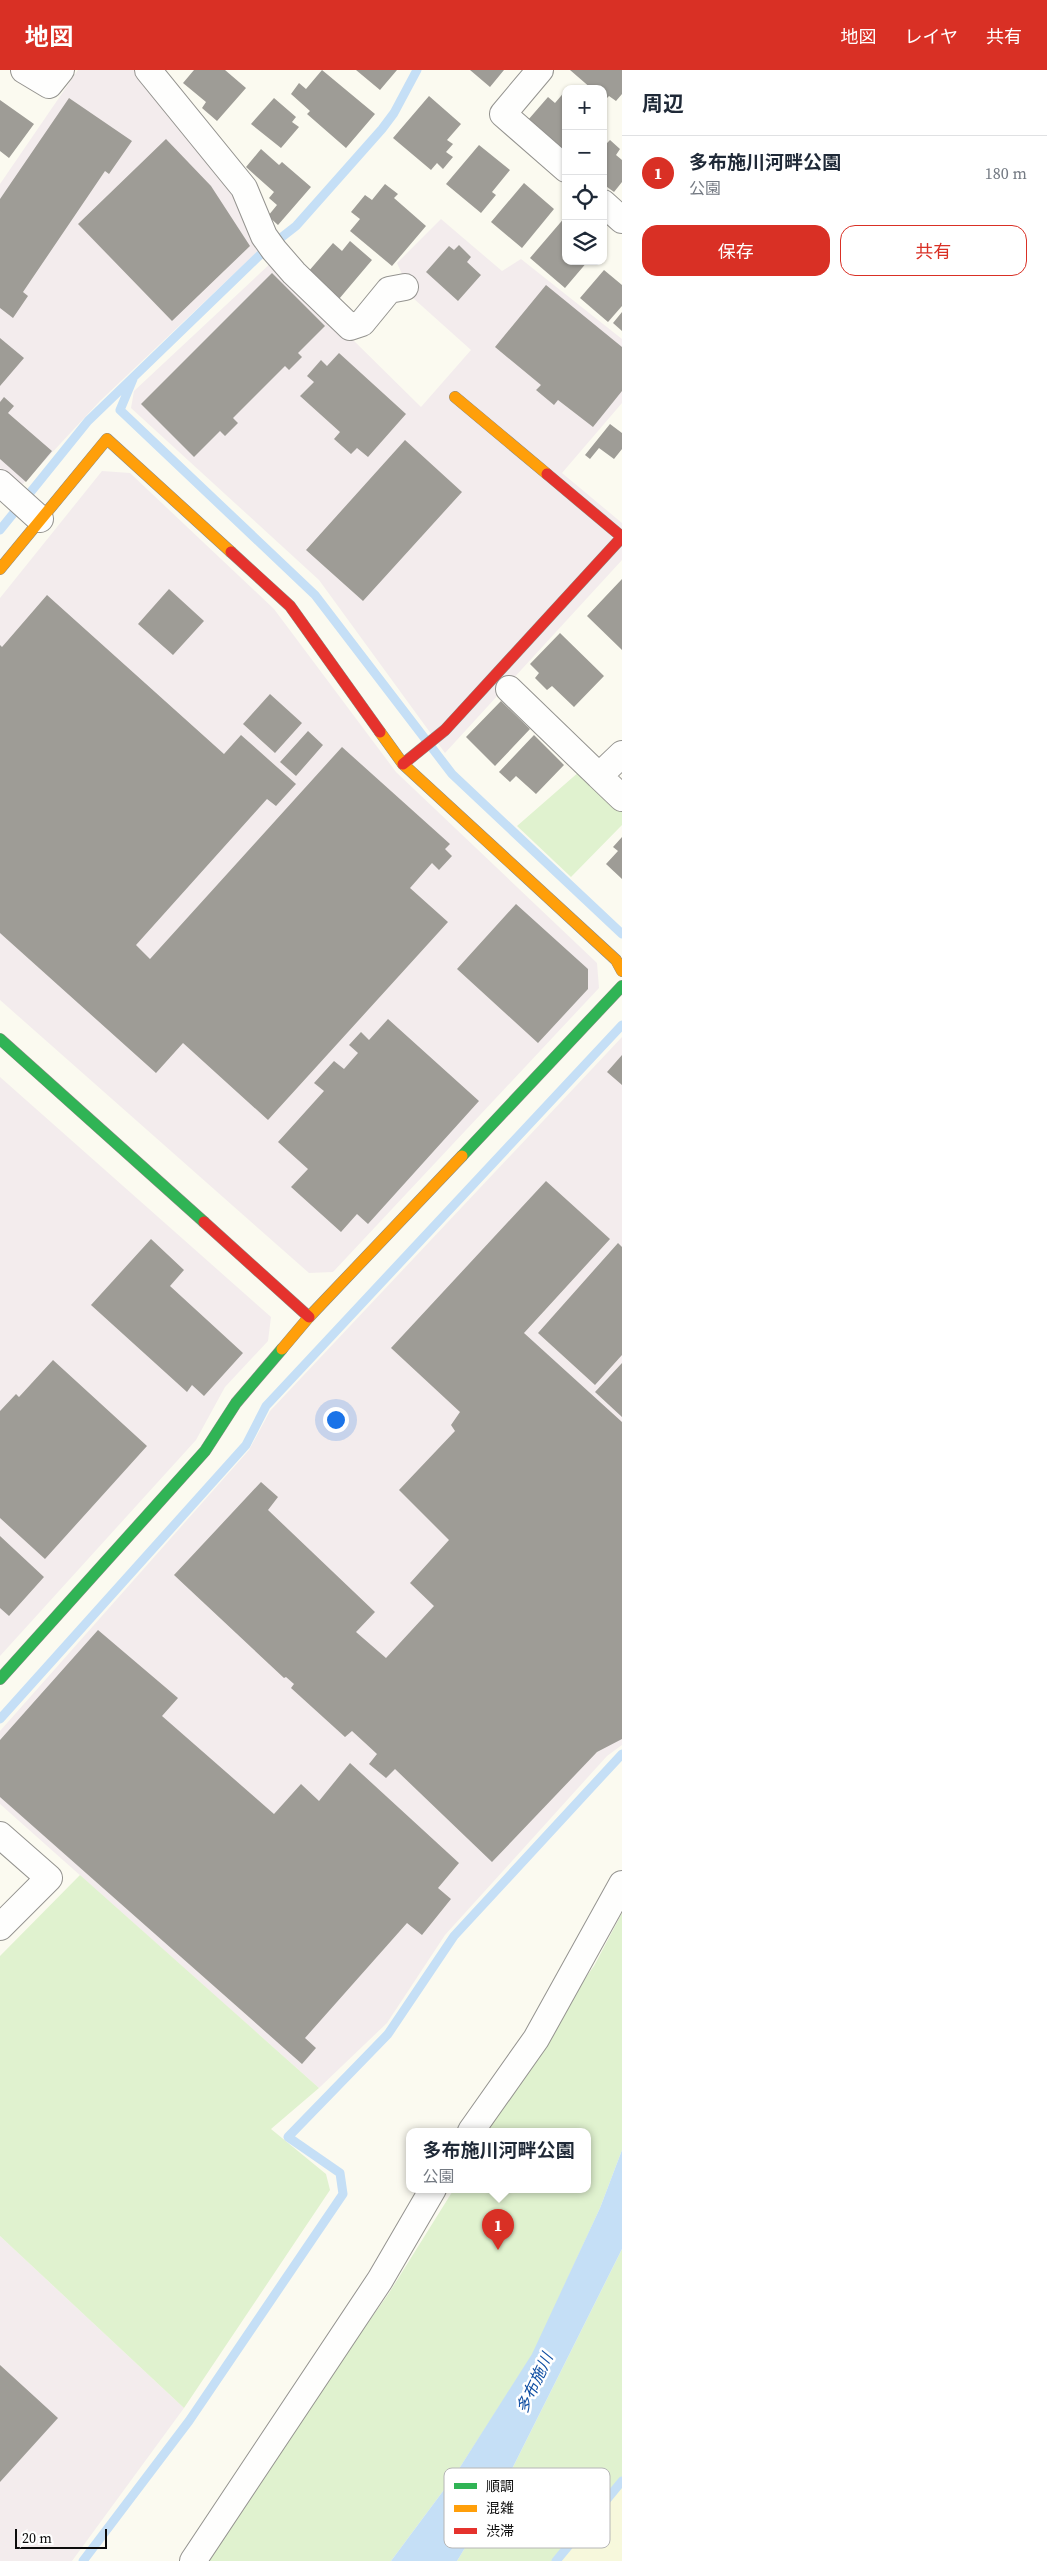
<!DOCTYPE html>
<html lang="ja">
<meta charset="utf-8">
<style>
body{margin:0;font-family:"Source Serif 4","Noto Sans JP",serif;background:#f6f6f7;color:#1f2937}
.controls{position:absolute;right:15px;top:15px;display:grid;overflow:hidden;border-radius:10px;box-shadow:0 1px 4px #0004}
.controls button{width:45px;height:45px;display:grid;place-items:center;padding:0;border:0;border-bottom:1px solid #e0e1e3;background:#fff;color:#1f2937;font:25px sans-serif}
.scale{position:absolute;left:15px;bottom:12px;width:92px;box-sizing:border-box;padding-left:5px;border:2px solid #0c0c0c;border-top:0;font-size:14px;line-height:18px;white-space:nowrap;color:#0c0c0c;-webkit-text-stroke:4px #fff;paint-order:stroke}
.you{position:absolute;left:335px;top:1349px;width:18px;height:18px;margin:-12px;border:4px solid #fff;border-radius:50%;background:#1a73e8;box-shadow:0 0 0 8px #1a73e833}
.badge{display:grid;place-items:center;width:32px;height:32px;border-radius:50%;background:#d93025;color:#fff;font-size:16px;font-weight:700}
.pin{position:absolute;translate:-50% -41px;filter:drop-shadow(0 1px 2px #0008)}
.pin::after{content:'';position:absolute;top:26px;width:18px;height:15px;background:inherit;clip-path:polygon(0 0,100% 0,50% 100%)}
.popup{position:absolute;left:406px;top:2058px;width:185px;height:65px;box-sizing:border-box;display:grid;place-content:center;border-radius:10px;background:#fff;filter:drop-shadow(0 1px 4px #0005);font-size:16px;white-space:nowrap;color:#747a83}
.popup b{font-size:19px;color:#1f2937}
.popup::after{content:'';position:absolute;left:50%;top:100%;margin-left:-10px;border:10px solid transparent;border-top-color:#fff}
.list{margin:0;padding:0;list-style:none}
h2{display:flex;justify-content:space-between;align-items:center;height:65px;margin:0;padding:0 20px;font-size:21px}
h2 small{font-size:16px;font-weight:400;color:#747a83}
.list li{display:grid;grid-template-columns:32px 1fr auto;gap:15px;align-items:center;box-sizing:border-box;height:75px;padding:0 20px;border-top:1px solid #e0e1e3}
.list b{display:block;font-size:19px;white-space:nowrap}
.list p{margin:0;font-size:16px;white-space:nowrap;color:#747a83}
.list em{font-size:16px;font-style:normal;color:#747a83}
.actions{display:flex;gap:10px;padding:15px 20px}
.actions a{flex:1;padding:11px 0;border:1px solid #d93025;border-radius:15px;text-align:center;font-size:18px;color:#d93025}
.actions .main{background:#d93025;color:#fff}
.icon{flex:none;width:28px;height:28px;fill:none;stroke:currentColor;stroke-width:2;stroke-linecap:round;stroke-linejoin:round}
.map{position:relative;flex:none;width:622px;height:2491px;overflow:hidden}
header{display:flex;align-items:center;gap:30px;box-sizing:border-box;height:70px;padding:0 25px;background:#d93025;color:#fff}
header strong{font-size:24px}
nav{display:flex;gap:28px;margin-inline-start:auto;font-size:18px}
main{display:flex}
aside{flex:1;background:#fff}
.map>svg:first-child{display:block}
.industrial{fill:#f3eced}
.farmland{fill:#f7f8dc}
.green{fill:#e0f2cf}
.water{fill:#c5dff6}
.lines{fill:none;stroke-linecap:round;stroke-linejoin:round}
.stream{stroke:#c5dff6;stroke-width:9}
.building{fill:#9e9c96}
.street-casing{stroke:#94938f;stroke-width:28}
.fast-casing{stroke:#8a8a85;stroke-width:12}
.slow-casing{stroke:#8a8a85;stroke-width:12}
.jam-casing{stroke:#8a8a85;stroke-width:12}
.street{stroke:#fefefd;stroke-width:26}
.fast{stroke:#30b455;stroke-width:11}
.slow{stroke:#ff9f0a;stroke-width:11}
.jam{stroke:#e5322d;stroke-width:11}
.labels{text-anchor:middle;dominant-baseline:central;stroke-width:5;stroke-linejoin:round;paint-order:stroke}
.water-label{font-size:16px;font-style:italic;fill:#104fa3;stroke:#fff}
.key{fill:#fff;stroke:#b6b6b6;stroke-width:1}
.key-label{font-size:14px;fill:#0c0c0c}
</style>
<header>
<strong>地図</strong>
<nav><a>地図</a><a>レイヤ</a><a>共有</a></nav>
</header>
<main>
<div class="map">
<svg width="622" height="2491" viewBox="0 0 622 2491">
<rect width="100%" height="100%" fill="#fbfaf0"/>
<path class="industrial" d="M 78,0 L 139,0 L 232,117 L 259,180 L 100,331 L 21,416 L 0,398 L 0,114 Z
M 441,149 L 502,201 L 521,189 L 622,269 L 622,333 L 562,403 L 622,453 L 622,490 L 445,683 L 319,510 L 131,338 L 134,321 L 273,191 L 421,337 L 471,280 L 413,228 L 397,193 Z
M 102,401 L 130,403 L 274,539 L 396,702 L 597,893 L 599,918 L 333,1202 L 309,1203 L 0,930 L 0,528 Z
M 622,967 L 622,1675 L 607,1686 L 445,1865 L 387,1953 L 319,2018 L 0,1734 L 0,1661 L 249,1380 L 270,1341 Z
M 0,1007 L 271,1247 L 268,1271 L 225,1317 L 196,1370 L 0,1586 Z
M 0,2166 L 184,2338 L 72,2491 L 0,2491 Z"/>
<path class="farmland" d="M 622,2411 L 622,2491 L 556,2491 L 557,2489 Z"/>
<path class="green" d="M 580,701 L 622,740 L 622,755 L 571,807 L 517,756 Z
M 80,1805 L 319,2018 L 271,2059 L 326,2104 L 330,2120 L 184,2338 L 0,2166 L 0,1886 Z
M 622,1843 L 622,2080 L 600,2138 L 533,2284 L 455,2405 L 391,2491 L 195,2491 L 299,2350 L 389,2223 L 454,2119 L 587,2119 L 587,2061 L 488,2061 L 537,1975 L 594,1896 Z
M 622,2179 L 622,2411 L 556,2491 L 457,2491 L 508,2407 Z"/>
<path class="water" d="M 622,2080 L 622,2179 L 508,2407 L 457,2491 L 391,2491 L 455,2405 L 532,2284 L 600,2138 Z"/>
<g class="lines">
<path class="stream" d="M 133,309 L 120,340 L 315,525 L 452,704 L 622,864
M 0,460 L 88,351 L 264,181 L 296,156 L 382,59 L 394,43 L 417,0
M 0,1649 L 246,1375 L 266,1336 L 622,955
M 83,2491 L 189,2351 L 343,2124 L 340,2103 L 288,2067 L 388,1964 L 454,1866 L 622,1684
M 556,2491 L 622,2411"/>
</g>
<path class="building" d="M 194,0 L 225,0 L 246,18 L 217,51 L 202,38 L 206,32 L 183,13 Z
M 322,0 L 375,44 L 346,78 L 307,44 L 310,41 L 291,24 L 299,13 L 306,19 Z
M 356,0 L 397,0 L 380,20 Z
M 470,0 L 504,0 L 490,17 Z
M 570,0 L 622,0 L 622,24 L 616,31 L 609,26 L 605,30 L 603,19 L 592,19 Z
M 566,20 L 566,82 L 528,50 L 548,27 L 555,33 Z
M 429,26 L 461,54 L 447,70 L 453,74 L 446,82 L 453,87 L 443,99 L 437,93 L 431,100 L 393,68 Z
M 69,28 L 132,71 L 109,104 L 105,101 L 23,222 L 28,226 L 13,248 L 0,238 L 0,129 Z
M 274,28 L 296,47 L 292,52 L 299,57 L 281,78 L 251,54 Z
M 0,30 L 34,54 L 9,88 L 0,81 Z
M 166,69 L 211,116 L 250,176 L 172,251 L 78,154 Z
M 610,70 L 620,79 L 616,85 L 622,90 L 622,112 L 614,122 L 603,114 L 603,74 L 605,75 Z
M 479,75 L 510,100 L 492,122 L 496,125 L 481,143 L 446,114 Z
M 261,79 L 279,95 L 282,92 L 311,117 L 278,155 L 268,146 L 277,135 L 269,128 L 274,122 L 246,97 Z
M 524,113 L 554,139 L 522,178 L 491,152 Z
M 385,114 L 398,124 L 394,128 L 426,156 L 392,196 L 350,161 L 360,149 L 351,142 L 365,125 L 372,130 Z
M 566,146 L 566,191 L 588,191 L 565,218 L 530,188 Z
M 350,171 L 372,190 L 339,229 L 308,202 L 333,173 L 342,181 Z
M 459,175 L 471,187 L 467,192 L 481,205 L 458,231 L 426,202 L 449,176 L 454,180 Z
M 604,200 L 622,215 L 622,236 L 608,252 L 580,228 Z
M 272,203 L 325,256 L 298,283 L 302,287 L 289,300 L 285,296 L 233,348 L 238,353 L 225,366 L 220,361 L 194,387 L 141,334 Z
M 546,215 L 622,277 L 622,321 L 593,357 L 558,330 L 554,335 L 536,320 L 541,315 L 495,277 Z
M 622,242 L 622,261 L 613,253 Z
M 0,268 L 24,288 L 0,316 Z
M 339,283 L 406,344 L 368,387 L 357,378 L 351,384 L 334,369 L 340,362 L 300,326 L 314,312 L 307,306 L 321,290 L 327,296 Z
M 4,327 L 14,336 L 8,343 L 52,381 L 26,412 L 0,389 L 0,332 Z
M 610,354 L 622,363 L 622,379 L 614,389 L 599,378 L 590,389 L 585,385 Z
M 405,370 L 462,422 L 363,531 L 306,480 Z
M 622,509 L 622,580 L 587,546 Z
M 169,519 L 204,551 L 173,585 L 138,554 Z
M 47,525 L 224,684 L 241,665 L 296,714 L 276,736 L 267,729 L 136,875 L 150,889 L 342,677 L 450,774 L 445,779 L 452,786 L 439,800 L 432,793 L 410,818 L 448,852 L 268,1050 L 183,973 L 156,1003 L 0,863 L 0,575 L 2,577 Z
M 560,563 L 604,606 L 574,637 L 552,616 L 547,620 L 535,608 L 539,603 L 530,594 Z
M 270,624 L 302,653 L 275,683 L 243,654 Z
M 501,631 L 530,659 L 495,696 L 466,667 Z
M 308,661 L 323,675 L 296,706 L 280,692 Z
M 534,665 L 564,695 L 536,724 L 516,706 L 510,712 L 499,702 Z
M 622,767 L 622,809 L 606,794 L 618,781 L 613,777 Z
M 516,834 L 588,899 L 588,919 L 538,973 L 457,899 Z
M 388,949 L 479,1031 L 368,1154 L 357,1144 L 341,1162 L 291,1117 L 308,1099 L 278,1072 L 324,1021 L 314,1013 L 334,991 L 344,999 L 358,983 L 349,975 L 361,962 L 369,970 Z
M 622,985 L 622,1015 L 607,1002 Z
M 546,1111 L 610,1169 L 524,1263 L 622,1352 L 622,1669 L 597,1682 L 492,1792 L 395,1699 L 386,1708 L 369,1694 L 377,1684 L 352,1661 L 345,1667 L 291,1618 L 294,1614 L 286,1607 L 284,1608 L 174,1505 L 261,1412 L 278,1427 L 268,1440 L 375,1542 L 356,1562 L 386,1588 L 434,1536 L 410,1513 L 449,1470 L 399,1420 L 455,1361 L 451,1355 L 460,1342 L 391,1278 Z
M 151,1169 L 184,1200 L 170,1216 L 243,1283 L 204,1326 L 192,1315 L 187,1322 L 91,1235 Z
M 618,1173 L 622,1177 L 622,1285 L 595,1315 L 538,1263 Z
M 53,1290 L 147,1376 L 45,1489 L 0,1448 L 0,1341 L 16,1324 L 19,1327 Z
M 622,1293 L 622,1347 L 595,1322 Z
M 0,1466 L 44,1507 L 9,1546 L 0,1538 Z
M 98,1560 L 178,1628 L 162,1646 L 274,1744 L 301,1714 L 319,1731 L 350,1693 L 459,1793 L 438,1818 L 451,1829 L 422,1865 L 407,1853 L 305,1968 L 316,1978 L 302,1994 L 0,1727 L 0,1670 Z
M 0,2295 L 58,2348 L 0,2412 Z"/>
<g class="lines">
<defs>
<path id="street" d="M 24,0 L 49,15 L 61,0
M 148,0 L 244,118 L 264,166 L 274,180 L 294,203 L 350,257 L 362,253 L 389,220 L 405,217
M 540,0 L 503,44 L 566,99
M 603,133 L 622,150
M 0,413 L 40,449
M 509,619 L 599,706
M 622,684 L 599,706 L 622,728
M 0,1765 L 49,1808 L 0,1857
M 471,2061 L 536,1969 L 622,1814
M 193,2491 L 380,2210 L 433,2119"/>
<path id="fast" d="M 0,969 L 204,1152
M 462,1086 L 622,916
M 0,1609 L 205,1381 L 236,1333 L 282,1279"/>
<path id="slow" d="M 455,327 L 547,404
M 0,499 L 107,369 L 231,482
M 380,662 L 403,694 L 616,890 L 622,901
M 282,1279 L 309,1247 L 462,1086"/>
<path id="jam" d="M 231,482 L 290,536 L 380,662
M 403,694 L 445,660 L 622,467 L 547,404
M 204,1152 L 309,1247"/>
</defs>
<use href="#street" class="street-casing"/>
<use href="#fast" class="fast-casing"/>
<use href="#slow" class="slow-casing"/>
<use href="#jam" class="jam-casing"/>
<use href="#street" class="street"/>
<use href="#fast" class="fast"/>
<use href="#slow" class="slow"/>
<use href="#jam" class="jam"/>
</g>
<g class="labels">
<g class="water-label">
<text transform="translate(534 2313) rotate(-65)">多布施川</text>
</g>
</g>
<rect x="444" y="2398" width="166" height="80" rx="8" class="key"/>
<rect x="454" y="2413" width="23" height="6" fill="#30b455"/>
<rect x="454" y="2435" width="23" height="7" fill="#ff9f0a"/>
<rect x="454" y="2458" width="23" height="6" fill="#e5322d"/>
<g class="key-label">
<text x="486" y="2421">順調</text>
<text x="486" y="2443">混雑</text>
<text x="486" y="2466">渋滞</text>
</g>
</svg>
<div class="controls">
<button>+</button>
<button>−</button>
<button><svg class="icon" aria-label="locate" viewBox="0 0 24 24"><circle cx="12" cy="12" r="6"/><path d="M12 2v4M12 18v4M2 12h4M18 12h4"/></svg></button>
<button><svg class="icon" aria-label="layers" viewBox="0 0 24 24"><path d="M12 4l9 5-9 5-9-5zM3 14l9 5 9-5"/></svg></button>
</div>
<div class="scale">20 m</div>
<div class="you"></div>
<div class="pin badge" style="left:498px;top:2180px">1</div>
<div class="popup"><b>多布施川河畔公園</b>公園</div>
</div>
<aside>
<h2>周辺<small></small></h2>
<ul class="list">
<li><span class="badge">1</span><div><b>多布施川河畔公園</b><p>公園</p></div><em>180 m</em></li>
</ul>
<div class="actions"><a class="main">保存</a><a>共有</a></div>
</aside>
</main>
